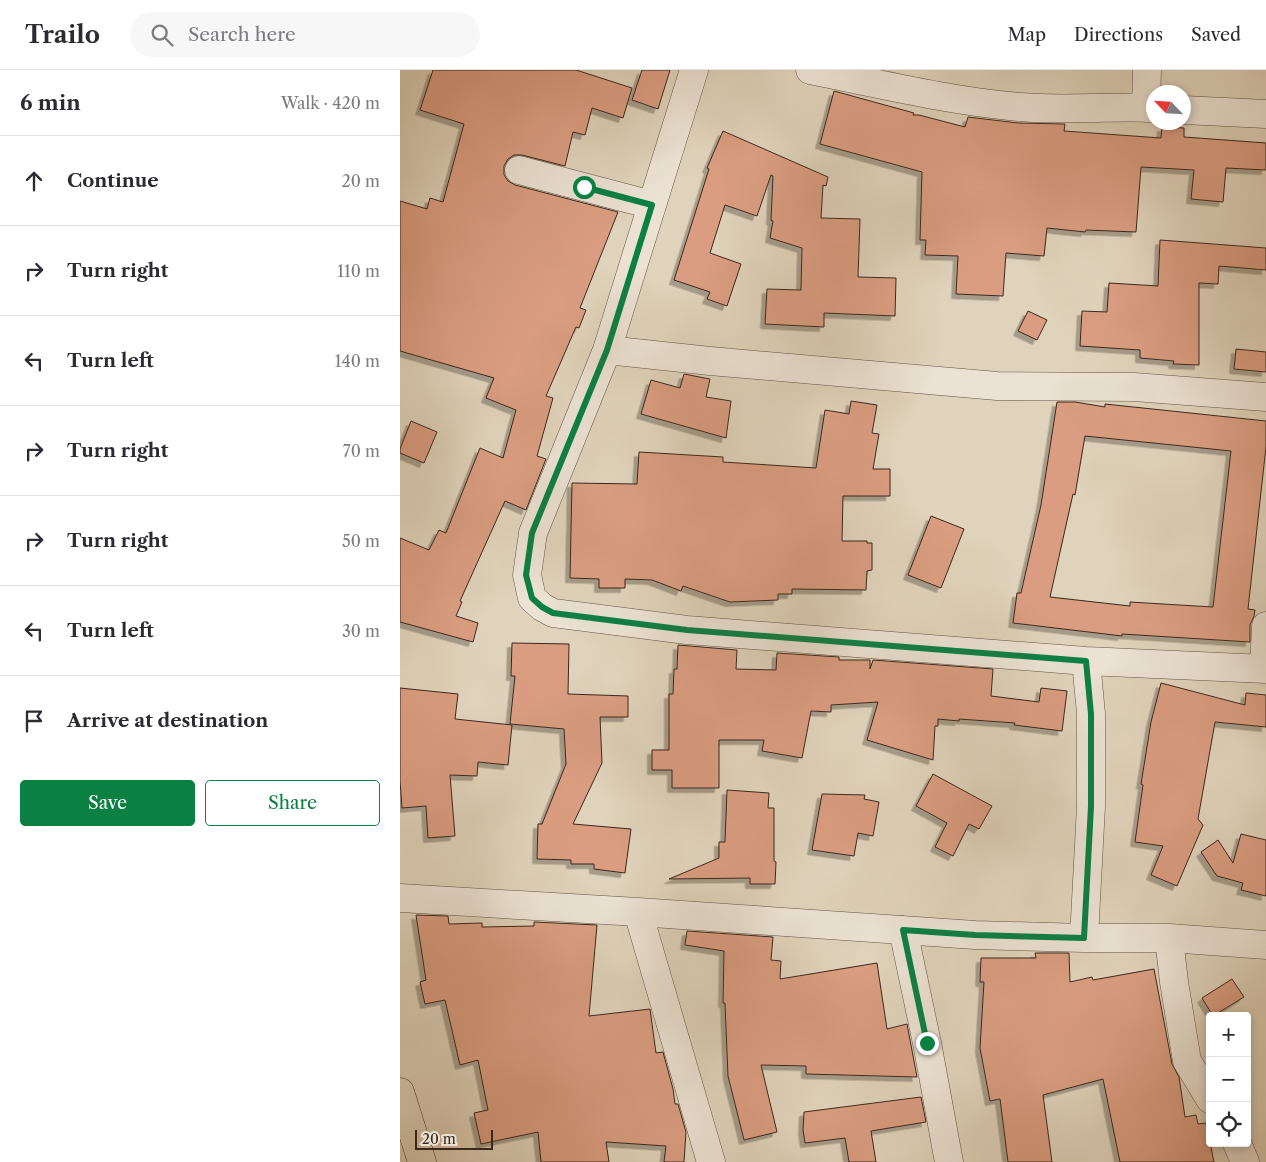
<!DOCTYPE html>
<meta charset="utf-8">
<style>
body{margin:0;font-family:"Libre Caslon Text",serif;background:#f7f7f7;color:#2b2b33}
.controls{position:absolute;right:15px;bottom:15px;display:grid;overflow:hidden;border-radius:5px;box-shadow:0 2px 8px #0003}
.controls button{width:45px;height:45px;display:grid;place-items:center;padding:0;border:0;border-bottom:1px solid #e1e1e2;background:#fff;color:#2b2b33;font:25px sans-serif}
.compass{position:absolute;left:746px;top:15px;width:45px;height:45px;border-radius:50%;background:#fff;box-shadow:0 2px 8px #0003;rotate:295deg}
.scale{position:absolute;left:15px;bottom:12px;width:78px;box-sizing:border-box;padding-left:5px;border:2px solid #3b271d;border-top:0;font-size:14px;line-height:18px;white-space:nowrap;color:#3b271d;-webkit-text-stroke:4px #ebe2d3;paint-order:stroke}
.stop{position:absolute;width:15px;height:15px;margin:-11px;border:4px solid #0b8043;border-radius:50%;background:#fff}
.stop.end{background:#0b8043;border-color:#fff;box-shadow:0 1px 5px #0008}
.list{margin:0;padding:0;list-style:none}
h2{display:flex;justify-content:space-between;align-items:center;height:65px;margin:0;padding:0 20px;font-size:21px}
h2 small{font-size:16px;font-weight:400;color:#7c7c81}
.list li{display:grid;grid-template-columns:32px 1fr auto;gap:15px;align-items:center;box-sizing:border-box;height:90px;padding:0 20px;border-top:1px solid #e1e1e2}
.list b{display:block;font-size:19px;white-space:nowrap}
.list em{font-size:16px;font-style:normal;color:#7c7c81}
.actions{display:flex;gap:10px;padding:15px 20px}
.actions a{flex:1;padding:11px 0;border:1px solid #0b8043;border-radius:5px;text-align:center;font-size:18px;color:#0b8043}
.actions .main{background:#0b8043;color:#fff}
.icon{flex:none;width:28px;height:28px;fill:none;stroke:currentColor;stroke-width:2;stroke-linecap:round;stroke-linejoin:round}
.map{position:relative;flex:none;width:866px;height:1092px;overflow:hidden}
header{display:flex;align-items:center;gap:30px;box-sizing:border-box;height:70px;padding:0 25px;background:#fff;border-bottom:1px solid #e1e1e2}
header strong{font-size:24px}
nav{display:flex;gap:28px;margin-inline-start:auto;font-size:18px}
.search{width:350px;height:45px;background:#f7f7f7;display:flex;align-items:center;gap:12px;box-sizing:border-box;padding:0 18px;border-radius:28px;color:#7c7c81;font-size:19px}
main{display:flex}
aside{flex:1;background:#fff}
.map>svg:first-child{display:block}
.building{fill:#da9d81;stroke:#3b271d;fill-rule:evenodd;filter:url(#shadow)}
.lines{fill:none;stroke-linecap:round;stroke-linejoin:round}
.minor-casing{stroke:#645244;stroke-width:29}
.major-casing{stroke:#3b271d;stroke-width:29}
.minor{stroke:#ebe2d3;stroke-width:28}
.major{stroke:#e0d3bb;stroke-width:28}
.route{stroke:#0b8043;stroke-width:6}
</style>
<header>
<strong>Trailo</strong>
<div class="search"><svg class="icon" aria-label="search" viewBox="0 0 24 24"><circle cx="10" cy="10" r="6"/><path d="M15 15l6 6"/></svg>Search here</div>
<nav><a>Map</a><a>Directions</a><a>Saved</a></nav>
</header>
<main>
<aside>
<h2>6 min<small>Walk · 420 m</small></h2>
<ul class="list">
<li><svg class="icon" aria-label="ahead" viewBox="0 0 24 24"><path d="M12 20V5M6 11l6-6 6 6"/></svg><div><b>Continue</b></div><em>20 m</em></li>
<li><svg class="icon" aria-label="right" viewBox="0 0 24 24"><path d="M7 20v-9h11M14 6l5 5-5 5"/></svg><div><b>Turn right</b></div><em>110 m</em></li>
<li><svg class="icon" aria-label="left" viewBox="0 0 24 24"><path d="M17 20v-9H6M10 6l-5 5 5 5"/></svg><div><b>Turn left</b></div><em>140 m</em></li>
<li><svg class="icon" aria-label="right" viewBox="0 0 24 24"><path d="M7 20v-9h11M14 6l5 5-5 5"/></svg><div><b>Turn right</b></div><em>70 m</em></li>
<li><svg class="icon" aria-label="right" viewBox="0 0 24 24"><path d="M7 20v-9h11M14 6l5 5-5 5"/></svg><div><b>Turn right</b></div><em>50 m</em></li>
<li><svg class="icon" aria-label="left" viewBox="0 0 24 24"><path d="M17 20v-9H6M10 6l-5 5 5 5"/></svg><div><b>Turn left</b></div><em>30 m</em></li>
<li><svg class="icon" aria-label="arrive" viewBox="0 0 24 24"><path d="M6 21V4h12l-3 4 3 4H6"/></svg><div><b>Arrive at destination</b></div></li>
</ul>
<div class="actions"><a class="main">Save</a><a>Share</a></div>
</aside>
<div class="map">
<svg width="866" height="1092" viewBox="0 0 866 1092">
<defs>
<filter id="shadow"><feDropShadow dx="-4.5" dy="4.5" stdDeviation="0" flood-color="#0004"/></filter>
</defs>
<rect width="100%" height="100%" fill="#e0d3bb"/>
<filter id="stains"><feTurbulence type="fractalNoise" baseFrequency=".004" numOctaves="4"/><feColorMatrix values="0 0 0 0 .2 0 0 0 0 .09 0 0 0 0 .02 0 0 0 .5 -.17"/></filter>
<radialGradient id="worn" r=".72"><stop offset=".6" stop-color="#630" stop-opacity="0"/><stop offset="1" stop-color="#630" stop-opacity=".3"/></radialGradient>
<path class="building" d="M 33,0 L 176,0 L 232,18 L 223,48 L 192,38 L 185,65 L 173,62 L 165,96 L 122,85 L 114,85 L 108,89 L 104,96 L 104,105 L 108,111 L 115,115 L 218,142 L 180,238 L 186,240 L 179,258 L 176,257 L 146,326 L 153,328 L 137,386 L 146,389 L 126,440 L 105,431 L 60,531 L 62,532 L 56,546 L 78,553 L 73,572 L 0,552 L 0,468 L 29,480 L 39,460 L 46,463 L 80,378 L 103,388 L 116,340 L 86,328 L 94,308 L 0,281 L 0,131 L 27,139 L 30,128 L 43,132 L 64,54 L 20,40 Z
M 242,0 L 270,0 L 258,39 L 232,30 Z
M 434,21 L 514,43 L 513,45 L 519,45 L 565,57 L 568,47 L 618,53 L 665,54 L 664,61 L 761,68 L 762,57 L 784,58 L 784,67 L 866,73 L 866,100 L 826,98 L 823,132 L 791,129 L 794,100 L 741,97 L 736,162 L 686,160 L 685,162 L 647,158 L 644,186 L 606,183 L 603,226 L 556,224 L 558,186 L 525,185 L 526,170 L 520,170 L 522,102 L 420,74 Z
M 323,61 L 428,107 L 426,116 L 423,115 L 421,148 L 460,149 L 458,207 L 496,208 L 495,246 L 424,243 L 424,257 L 365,254 L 367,219 L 401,220 L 402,178 L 370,168 L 373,151 L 371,150 L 373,106 L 371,105 L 357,146 L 325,135 L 310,183 L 341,194 L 327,236 L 307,229 L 310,222 L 274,210 L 309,99 L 307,98 Z
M 760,170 L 866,178 L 866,200 L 819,196 L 818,214 L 799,213 L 799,295 L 773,294 L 774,291 L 740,288 L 740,280 L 680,276 L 682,241 L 707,242 L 709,213 L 758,216 Z
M 628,241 L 647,250 L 637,270 L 618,261 Z
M 836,279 L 866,282 L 866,302 L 834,299 Z
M 284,304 L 310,309 L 306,327 L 331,331 L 326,368 L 241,344 L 251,310 L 280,318 Z
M 451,331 L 477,335 L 472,363 L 479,364 L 473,399 L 490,399 L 490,426 L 443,426 L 442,471 L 467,471 L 467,473 L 472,473 L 472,500 L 467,501 L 466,520 L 392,519 L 392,524 L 378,524 L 378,530 L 330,532 L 283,516 L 281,521 L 252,510 L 225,509 L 225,518 L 199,518 L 199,509 L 170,508 L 172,413 L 237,414 L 239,382 L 323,387 L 323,392 L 416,398 L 425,340 L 449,344 Z
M 657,332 L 675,332 L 705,337 L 705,334 L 866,351 L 866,377 L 848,539 L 855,540 L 854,546 L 850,555 L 850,572 L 722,564 L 722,566 L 613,553 L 617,523 L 621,523 L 641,435 ZM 685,366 L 831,381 L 813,537 L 730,532 L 730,536 L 650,527 L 673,424 L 675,425 Z
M 11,351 L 37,362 L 24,393 L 0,383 L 0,379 Z
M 531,446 L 564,459 L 541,518 L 508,505 Z
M 112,573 L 169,574 L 168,624 L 228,626 L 228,647 L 200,647 L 202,693 L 173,754 L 231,759 L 225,803 L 194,799 L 194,794 L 171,794 L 171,790 L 137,789 L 138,754 L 142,754 L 166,694 L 164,659 L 110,654 L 115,606 L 111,606 Z
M 278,575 L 337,580 L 336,599 L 376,600 L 377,583 L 439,587 L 439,590 L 470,590 L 470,599 L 473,590 L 593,599 L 591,626 L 639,632 L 641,618 L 667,621 L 662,661 L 614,655 L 615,653 L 559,649 L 559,651 L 538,649 L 538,656 L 535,656 L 533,690 L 467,670 L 478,632 L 431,635 L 431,642 L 411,641 L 402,688 L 362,681 L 364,670 L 319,670 L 319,718 L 272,718 L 272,700 L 252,700 L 252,680 L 269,680 L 269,624 L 273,624 L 274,599 L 277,599 Z
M 761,613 L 845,635 L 846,623 L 866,625 L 866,657 L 815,652 L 798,749 L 803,755 L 777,816 L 751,805 L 763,776 L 735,772 L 743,715 L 741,714 L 751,652 Z
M 0,618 L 58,624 L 55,649 L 112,655 L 108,695 L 78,692 L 77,706 L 50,705 L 55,766 L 28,768 L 26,736 L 2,738 L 0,711 Z
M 533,704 L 592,736 L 579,759 L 569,754 L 553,786 L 535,777 L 547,753 L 516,736 Z
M 327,720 L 369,723 L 368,738 L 374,738 L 374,791 L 376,792 L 375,814 L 350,814 L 350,808 L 269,809 L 319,788 L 319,772 L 325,772 Z
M 422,724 L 465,725 L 464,729 L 479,732 L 473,766 L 458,763 L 454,786 L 412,780 Z
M 841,764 L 866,770 L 866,826 L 841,820 L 843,813 L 817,806 L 801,782 L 818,770 L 833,793 Z
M 16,845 L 48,846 L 49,854 L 82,853 L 82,857 L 134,856 L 134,852 L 197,855 L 189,946 L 250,939 L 256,983 L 263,982 L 273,1019 L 275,1034 L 278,1034 L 286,1062 L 284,1092 L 264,1092 L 266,1076 L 206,1072 L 209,1092 L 141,1092 L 138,1062 L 81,1074 L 74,1043 L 88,1040 L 78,990 L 60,995 L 45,930 L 25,934 L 20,912 L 26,910 Z
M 287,861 L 373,867 L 371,890 L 381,891 L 380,909 L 477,893 L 487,959 L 507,954 L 517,1007 L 406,1004 L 406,996 L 361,995 L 377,1062 L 344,1070 L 328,1006 L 325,933 L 323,933 L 324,881 L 285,875 Z
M 635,883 L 669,883 L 670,912 L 692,907 L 693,910 L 754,899 L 772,994 L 779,1007 L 785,1047 L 796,1045 L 798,1054 L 806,1053 L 814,1092 L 720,1092 L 703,1009 L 643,1025 L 652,1092 L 608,1092 L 600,1029 L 590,1031 L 580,978 L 584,912 L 580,912 L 581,888 L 636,888 Z
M 832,909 L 844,927 L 813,946 L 802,928 Z
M 521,1027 L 526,1052 L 471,1061 L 476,1092 L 449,1092 L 445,1068 L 405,1073 L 403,1060 L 404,1042 Z"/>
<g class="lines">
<defs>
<path id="minor" d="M 294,0 L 207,280 L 133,463 L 127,505 L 132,528 L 142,537 L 153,543 L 287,560 L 686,591 L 866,599
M 410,0 C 480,14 550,31 620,37 C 665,41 709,36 754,38
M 746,38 L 747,0
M 784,40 L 866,44
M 119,100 L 252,135
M 207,280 L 310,291 L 597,316 L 734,317 L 866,327
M 864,599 L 866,556
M 0,828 L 238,842 L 575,865 L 684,868 L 769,868 L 866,875
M 238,842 L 311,1092
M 503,860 L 527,973 L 549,1092
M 684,868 L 691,736 L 691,644 L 686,591
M 769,868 L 774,912 L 787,991 L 810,1029
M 837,1073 L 845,1092"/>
<path id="major" d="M 0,1022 L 22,1092"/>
</defs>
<use href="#minor" class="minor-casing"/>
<use href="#major" class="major-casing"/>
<use href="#minor" class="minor"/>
<use href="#major" class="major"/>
</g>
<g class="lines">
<path class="route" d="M 184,117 L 252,135 L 207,280 L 132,463 L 126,505 L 132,528 L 142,537 L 153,543 L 287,560 L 686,591 L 691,644 L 691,736 L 684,868 L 575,865 L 503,860 L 527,973"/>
</g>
<rect width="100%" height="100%" filter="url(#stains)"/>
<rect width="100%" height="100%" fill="url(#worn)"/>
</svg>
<div class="controls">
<button>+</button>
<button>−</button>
<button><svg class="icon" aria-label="locate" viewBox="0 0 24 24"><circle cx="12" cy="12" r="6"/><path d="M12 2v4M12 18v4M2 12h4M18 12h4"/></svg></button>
</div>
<svg class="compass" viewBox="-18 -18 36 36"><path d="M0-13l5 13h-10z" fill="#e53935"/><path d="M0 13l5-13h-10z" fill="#7c7c81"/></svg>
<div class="scale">20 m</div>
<div class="stop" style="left:184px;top:117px"></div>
<div class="stop end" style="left:527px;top:973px"></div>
</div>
</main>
